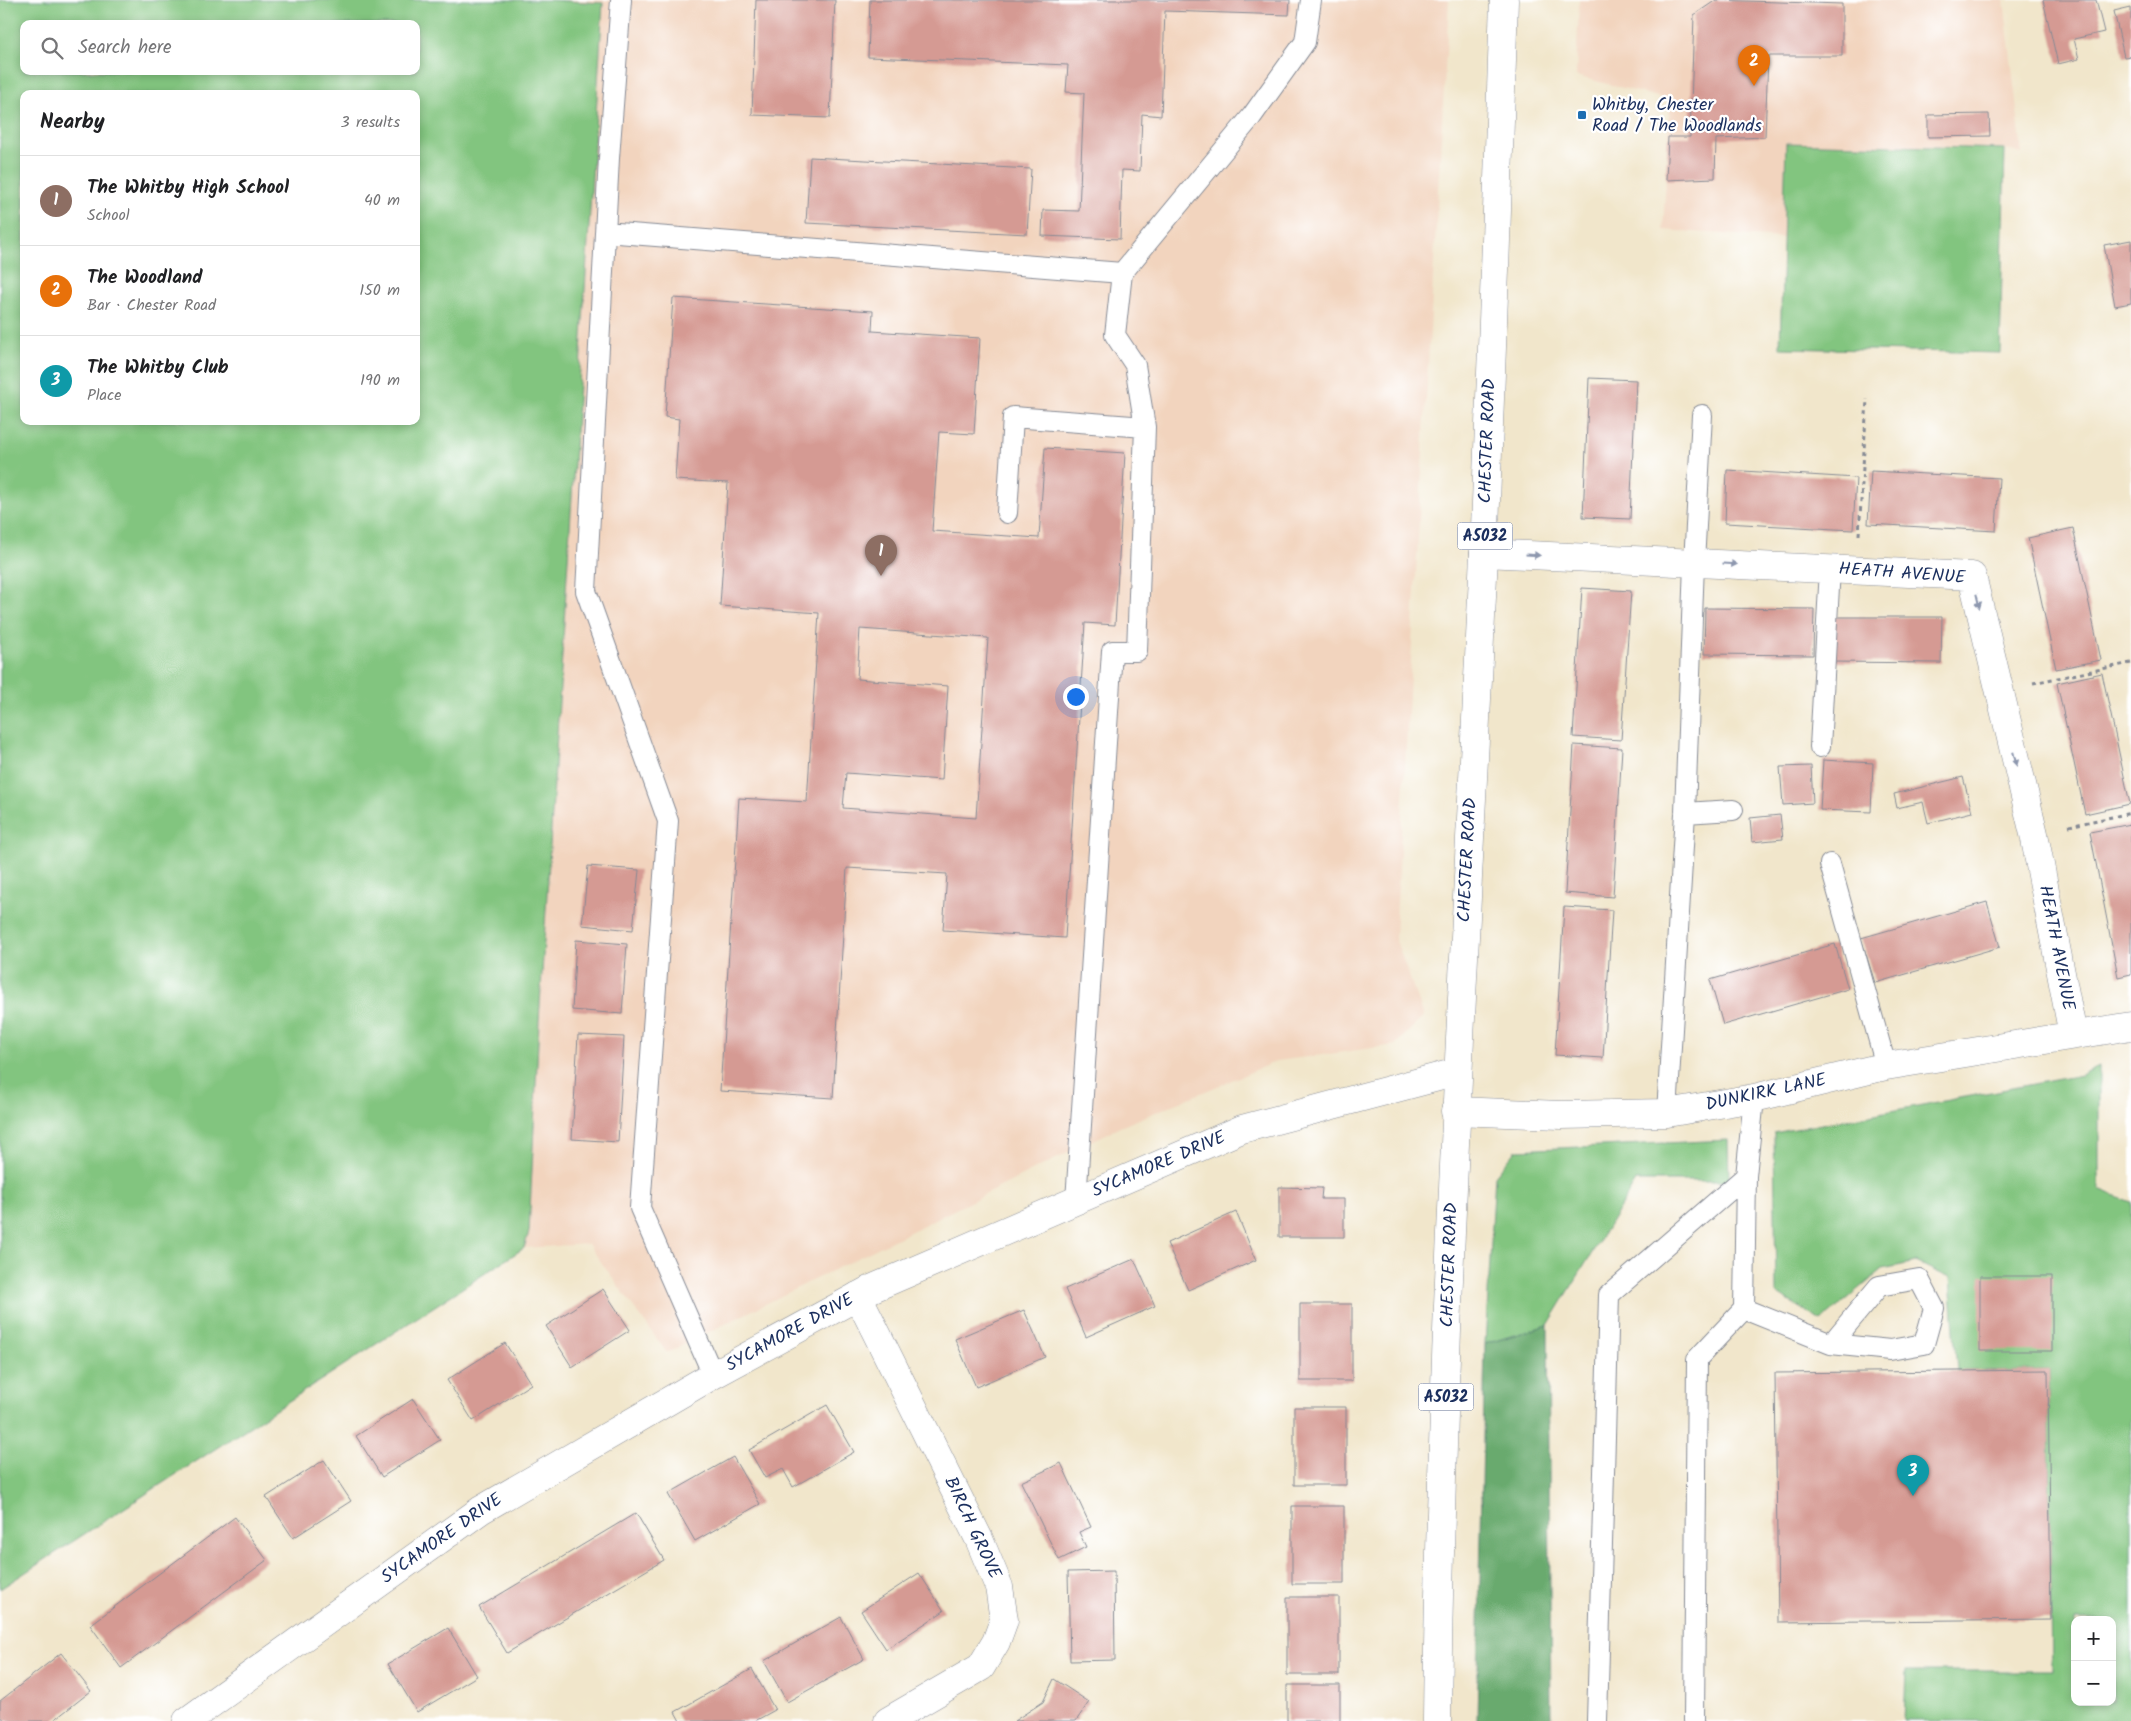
<!DOCTYPE html>
<meta charset="utf-8">
<style>
body{margin:0;font-family:Kalam,sans-serif;background:#f2f2f2;color:#202124}
.controls{position:absolute;right:15px;bottom:15px;display:grid;overflow:hidden;border-radius:10px;box-shadow:0 2px 8px #0003}
.controls button{width:45px;height:45px;display:grid;place-items:center;padding:0;border:0;border-bottom:1px solid #e0e0e0;background:#fff;color:#202124;font:25px sans-serif}
.you{position:absolute;left:1075px;top:696px;width:18px;height:18px;margin:-12px;border:4px solid #fff;border-radius:50%;background:#1a73e8;box-shadow:0 0 0 8px #1a73e833}
.badge{display:grid;place-items:center;width:32px;height:32px;border-radius:50%;background:#0b8043;color:#fff;font-size:16px;font-weight:700}
.pin{position:absolute;translate:-50% -41px;filter:drop-shadow(0 1px 2px #0008)}
.pin::after{content:'';position:absolute;top:26px;width:18px;height:15px;background:inherit;clip-path:polygon(0 0,100% 0,50% 100%)}
.list{margin:0;padding:0;list-style:none}
h2{display:flex;justify-content:space-between;align-items:center;height:65px;margin:0;padding:0 20px;font-size:21px}
h2 small{font-size:16px;font-weight:400;color:#757577}
.list li{display:grid;grid-template-columns:32px 1fr auto;gap:15px;align-items:center;box-sizing:border-box;height:90px;padding:0 20px;border-top:1px solid #e0e0e0}
.list b{display:block;font-size:19px;white-space:nowrap}
.list p{margin:0;font-size:16px;white-space:nowrap;color:#757577}
.list em{font-size:16px;font-style:normal;color:#757577}
.icon{flex:none;width:28px;height:28px;fill:none;stroke:currentColor;stroke-width:2;stroke-linecap:round;stroke-linejoin:round}
.map{position:relative;flex:none;width:2131px;height:1721px;overflow:hidden}
.search{position:absolute;background:#fff;box-shadow:0 2px 8px #0003;left:20px;top:20px;width:400px;height:55px;display:flex;align-items:center;gap:12px;box-sizing:border-box;padding:0 18px;border-radius:10px;color:#757577;font-size:19px}
.panel{position:absolute;background:#fff;box-shadow:0 2px 8px #0003;left:20px;top:90px;width:400px;height:335px;border-radius:10px}
.map>svg:first-child{display:block}
.built{fill:#f2d4be}
.green{fill:#82c57f;stroke:#4e7a6e;fill-rule:evenodd}
.forest{fill:#69aa6e;stroke:#426c66}
.building{fill:#d59a93;fill-rule:evenodd}
.lines{fill:none;stroke-linecap:round;stroke-linejoin:round}
.lane-casing{stroke:#868a94;stroke-width:22}
.street-casing{stroke:#868a94;stroke-width:29}
.secondary-casing{stroke:#868a94;stroke-width:29}
.primary-casing{stroke:#868a94;stroke-width:29}
.path{stroke:#868a94;stroke-width:3;stroke-dasharray:4 4;stroke-linecap:butt}
.lane{stroke:#fff;stroke-width:20}
.street{stroke:#fff;stroke-width:28}
.secondary{stroke:#fff;stroke-width:28}
.primary{stroke:#fff;stroke-width:28}
.oneway{fill:#8d97ae}
.poi-dot{fill:#1f6fb2;stroke:#fff;stroke-width:2}
.labels{text-anchor:middle;dominant-baseline:central;stroke-width:4.5;stroke-linejoin:round;paint-order:stroke}
.shield{fill:#fff;stroke:#5f6d8e;stroke-width:1}
.shield-label{font-size:16px;font-weight:bold;fill:#1b2f5e}
.poi-label{font-size:18px;fill:#1b2f5e;stroke:#fff;text-anchor:start}
.street-label{font-size:18px;fill:#1b2f5e;stroke:#fff}
</style>
<div class="map">
<svg width="2131" height="1721" viewBox="0 0 2131 1721">
<rect width="100%" height="100%" fill="#fff"/>
<filter id="ink" filterUnits="userSpaceOnUse"><feTurbulence type="fractalNoise" baseFrequency=".02" numOctaves="2"/><feDisplacementMap in="SourceGraphic" scale="10" xChannelSelector="R" yChannelSelector="G"/><feConvolveMatrix kernelMatrix="1 2 1 2 8 2 1 2 1" color-interpolation-filters="sRGB"/></filter>
<filter id="wash" filterUnits="userSpaceOnUse"><feTurbulence type="fractalNoise" baseFrequency=".0096" numOctaves="4" result="noise"/><feDisplacementMap in="SourceGraphic" scale="20" xChannelSelector="R" yChannelSelector="G"/><feGaussianBlur stdDeviation="1.12" result="paint"/><feColorMatrix in="noise" values="0 0 0 0 0 0 0 0 0 0 0 0 0 0 0 0 0 1.4 0 .05"/><feComposite in="paint" operator="in"/></filter>
<g filter="url(#wash)">
<rect width="100%" height="100%" fill="#f1e6cb"/>
<path class="built" d="M 382,0 L 1449,0 L 1395,938 L 1424,1016 L 1395,1045 L 1277,1061 L 1120,1127 L 667,1353 L 588,1244 L 524,1248 L 529,1233 L 416,421 L 416,24 Z
M 1579,0 L 2004,0 L 2022,153 L 2005,149 L 1786,143 L 1783,238 L 1663,230 L 1670,100 L 1576,76 Z"/>
<path class="green" d="M 0,0 L 549,0 L 603,3 L 539,1021 L 529,1232 L 524,1248 L 0,1589 ZM 24,24 L 416,24 L 416,71 L 24,71 ZM 24,94 L 416,94 L 416,421 L 24,421 Z
M 1786,143 L 2005,149 L 2000,353 L 1780,348 Z
M 2099,1066 L 2099,1189 L 2131,1202 L 2131,1721 L 1904,1721 L 1906,1671 L 2052,1671 L 2048,1370 L 1957,1371 L 1950,1278 L 1916,1262 L 1883,1269 L 1821,1321 L 1776,1293 L 1774,1133 L 2081,1075 ZM 2075,1620 L 2112,1620 L 2112,1702 L 2075,1702 Z
M 1728,1140 L 1729,1181 L 1636,1181 L 1548,1325 L 1485,1344 L 1495,1176 L 1516,1150 Z"/>
<path class="forest" d="M 1548,1325 L 1551,1721 L 1477,1721 L 1485,1344 Z"/>
<g id="blocks">
<path class="building" d="M 756,0 L 835,0 L 830,118 L 752,115 Z
M 870,0 L 1290,0 L 1289,15 L 1165,11 L 1161,116 L 1142,114 L 1140,171 L 1122,170 L 1120,239 L 1042,236 L 1043,210 L 1079,211 L 1084,93 L 1066,92 L 1068,65 L 868,57 Z
M 1716,0 L 1842,4 L 1842,56 L 1768,56 L 1765,137 L 1716,139 L 1715,178 L 1666,180 L 1668,137 L 1690,137 L 1694,15 Z
M 2043,0 L 2096,0 L 2104,32 L 2074,39 L 2079,59 L 2058,64 Z
M 2131,7 L 2131,56 L 2124,57 L 2114,11 Z
M 1989,114 L 1990,136 L 1928,137 L 1928,115 Z
M 810,157 L 1031,169 L 1027,234 L 806,223 Z
M 2131,240 L 2131,303 L 2115,306 L 2104,245 Z
M 673,298 L 873,311 L 872,331 L 980,338 L 974,434 L 939,432 L 932,531 L 1039,538 L 1045,448 L 1125,453 L 1115,625 L 1085,623 L 1065,938 L 943,930 L 947,874 L 847,868 L 833,1098 L 720,1091 L 739,798 L 807,802 L 819,613 L 720,606 L 728,483 L 675,480 L 679,419 L 665,417 ZM 860,629 L 988,638 L 976,818 L 843,808 L 846,773 L 942,780 L 948,686 L 857,679 Z
M 1589,378 L 1636,380 L 1630,519 L 1583,517 Z
M 1727,470 L 1856,478 L 1853,530 L 1725,523 Z
M 1871,471 L 1999,478 L 1996,531 L 1868,524 Z
M 2073,528 L 2101,660 L 2056,669 L 2028,538 Z
M 1582,588 L 1631,591 L 1621,740 L 1573,737 Z
M 1705,608 L 1814,609 L 1813,655 L 1704,654 Z
M 1833,617 L 1942,617 L 1941,663 L 1832,662 Z
M 2102,673 L 2130,804 L 2085,814 L 2057,683 Z
M 1574,745 L 1622,748 L 1613,897 L 1565,893 Z
M 1823,760 L 1873,763 L 1871,812 L 1820,810 Z
M 1811,766 L 1813,803 L 1783,805 L 1780,767 Z
M 1963,777 L 1972,812 L 1928,823 L 1923,802 L 1897,808 L 1894,794 Z
M 1780,815 L 1783,839 L 1752,842 L 1750,818 Z
M 2131,824 L 2131,974 L 2118,977 L 2090,832 Z
M 588,866 L 639,870 L 633,930 L 582,925 Z
M 1987,902 L 2000,947 L 1875,983 L 1861,938 Z
M 1564,907 L 1612,910 L 1603,1058 L 1555,1055 Z
M 576,940 L 627,944 L 622,1014 L 572,1010 Z
M 1835,944 L 1848,989 L 1723,1025 L 1710,980 Z
M 578,1035 L 624,1037 L 618,1142 L 572,1139 Z
M 1279,1187 L 1322,1188 L 1321,1199 L 1344,1199 L 1344,1237 L 1279,1237 Z
M 1236,1212 L 1256,1260 L 1188,1290 L 1167,1243 Z
M 1134,1259 L 1155,1306 L 1086,1337 L 1065,1289 Z
M 1980,1276 L 2052,1276 L 2052,1351 L 1980,1351 Z
M 603,1289 L 630,1330 L 572,1367 L 546,1326 Z
M 1300,1304 L 1352,1304 L 1352,1381 L 1300,1381 Z
M 1024,1310 L 1045,1357 L 976,1387 L 955,1339 Z
M 505,1343 L 531,1384 L 473,1421 L 447,1380 Z
M 2048,1370 L 2051,1619 L 1778,1622 L 1775,1373 Z
M 413,1399 L 440,1440 L 382,1477 L 356,1436 Z
M 827,1405 L 854,1452 L 793,1487 L 783,1469 L 765,1478 L 749,1450 Z
M 1294,1407 L 1346,1407 L 1346,1485 L 1294,1485 Z
M 733,1457 L 760,1504 L 695,1541 L 668,1494 Z
M 324,1460 L 351,1501 L 293,1538 L 266,1497 Z
M 1061,1463 L 1091,1527 L 1079,1532 L 1086,1547 L 1059,1560 L 1021,1482 Z
M 1292,1506 L 1344,1506 L 1344,1584 L 1292,1584 Z
M 636,1513 L 664,1560 L 507,1653 L 479,1607 Z
M 235,1517 L 267,1560 L 121,1668 L 90,1625 Z
M 1114,1571 L 1115,1660 L 1070,1661 L 1068,1572 Z
M 919,1573 L 944,1611 L 886,1649 L 861,1611 Z
M 1287,1597 L 1339,1597 L 1339,1675 L 1287,1675 Z
M 841,1617 L 864,1659 L 787,1702 L 764,1661 Z
M 448,1628 L 477,1676 L 417,1712 L 388,1664 Z
M 61,1653 L 91,1691 L 53,1721 L 5,1721 L 0,1715 L 0,1701 Z
M 752,1669 L 775,1710 L 755,1721 L 680,1721 L 675,1712 Z
M 1054,1679 L 1089,1702 L 1076,1721 L 1014,1721 L 1043,1702 Z
M 1287,1685 L 1340,1685 L 1340,1721 L 1287,1721 Z"/>
</g>
</g>
<g filter="url(#ink)">
<use href="#blocks" fill-opacity="0" stroke="#868a94" stroke-width="1"/>
<g class="lines">
<defs>
<path id="lane" d="M 621,0 L 609,158 L 586,591 L 668,821 L 640,1208 L 713,1375
M 605,232 L 1122,273
M 1145,427 L 1135,365 L 1115,335 L 1122,273 L 1252,116 L 1305,42 L 1311,0
M 1007,513 L 1013,417 L 1145,427 L 1137,651 L 1112,651 L 1076,1201
M 1820,747 L 1830,569
M 1685,813 L 1733,810
M 1830,864 L 1886,1066
M 1667,1113 L 1685,813 L 1694,563 L 1702,415
M 1744,1309 L 1831,1344 L 1879,1286 L 1919,1279 L 1934,1308 L 1924,1344 L 1890,1350 L 1831,1344
M 1597,1721 L 1609,1295 L 1746,1176
M 1694,1721 L 1697,1359 L 1744,1309 L 1746,1176 L 1754,1098"/>
<path id="street" d="M 1484,553 L 1972,576 L 2034,834 L 2073,1035
M 1455,1111 L 1561,1115 L 1667,1113 L 1754,1098 L 1886,1066 L 2131,1026
M 858,1296 L 979,1539 L 999,1587 L 1004,1620 L 996,1642 L 981,1667 L 888,1721"/>
<path id="secondary" d="M 187,1721 L 481,1510 L 713,1375 L 871,1289 L 1242,1129 L 1457,1072"/>
<path id="primary" d="M 1437,1721 C 1441,1331 1466,943 1484,554 C 1492,369 1498,185 1504,0"/>
</defs>
<use href="#lane" class="lane-casing"/>
<use href="#street" class="street-casing"/>
<use href="#secondary" class="secondary-casing"/>
<use href="#primary" class="primary-casing"/>
<path class="path" d="M 1859,535 L 1867,399
M 2033,683 L 2131,663
M 2069,826 L 2131,813"/>
<use href="#lane" class="lane"/>
<use href="#street" class="street"/>
<use href="#secondary" class="secondary"/>
<use href="#primary" class="primary"/>
</g>
<defs><path id="oneway-solid" d="M-6-.8H1V-3.2L6.5 0L1 3.2V.8H-6Z" transform="scale(1.25)"/></defs>
<g class="oneway">
<use href="#oneway-solid" transform="translate(1533 555) rotate(3)"/>
<use href="#oneway-solid" transform="translate(1730 564) rotate(3)"/>
<use href="#oneway-solid" transform="translate(1978 601) rotate(77)"/>
<use href="#oneway-solid" transform="translate(2015 759) rotate(76)"/>
</g>
</g>
<rect class="poi-dot" x="1577" y="110" width="10" height="10" rx="2.5"/>
<g class="labels">
<g class="shield">
<rect x="1457.5" y="522.5" width="55" height="27" rx="4"/>
<rect x="1418.5" y="1383.5" width="55" height="27" rx="4"/>
</g>
<g class="shield-label">
<text x="1485" y="536">A5032</text>
<text x="1446" y="1397">A5032</text>
</g>
<g class="poi-label">
<text x="1592" y="105">Whitby, Chester<tspan x="1592" dy="21">Road / The Woodlands</tspan></text>
</g>
<g class="street-label">
<text transform="translate(1488 441) rotate(-88)">CHESTER ROAD</text>
<text transform="translate(1902 574) rotate(4)">HEATH AVENUE</text>
<text transform="translate(1468 860) rotate(-87)">CHESTER ROAD</text>
<text transform="translate(2056 948) rotate(79)">HEATH AVENUE</text>
<text transform="translate(1766 1093) rotate(-12)">DUNKIRK LANE</text>
<text transform="translate(1159 1165) rotate(-23)">SYCAMORE DRIVE</text>
<text transform="translate(1450 1265) rotate(-88)">CHESTER ROAD</text>
<text transform="translate(790 1333) rotate(-29)">SYCAMORE DRIVE</text>
<text transform="translate(972 1528) rotate(65)">BIRCH GROVE</text>
<text transform="translate(442 1539) rotate(-35)">SYCAMORE DRIVE</text>
</g>
</g>
</svg>
<div class="controls">
<button>+</button>
<button>−</button>
</div>
<div class="you"></div>
<div class="pin badge" style="left:881px;top:576px;background:#8d6e63">1</div>
<div class="pin badge" style="left:1754px;top:86px;background:#e8710a">2</div>
<div class="pin badge" style="left:1913px;top:1496px;background:#0f9aa8">3</div>
<div class="search"><svg class="icon" aria-label="search" viewBox="0 0 24 24"><circle cx="10" cy="10" r="6"/><path d="M15 15l6 6"/></svg>Search here</div>
<section class="panel">
<h2>Nearby<small>3 results</small></h2>
<ul class="list">
<li><span class="badge" style="background:#8d6e63">1</span><div><b>The Whitby High School</b><p>School</p></div><em>40 m</em></li>
<li><span class="badge" style="background:#e8710a">2</span><div><b>The Woodland</b><p>Bar · Chester Road</p></div><em>150 m</em></li>
<li><span class="badge" style="background:#0f9aa8">3</span><div><b>The Whitby Club</b><p>Place</p></div><em>190 m</em></li>
</ul>
</section>
</div>
